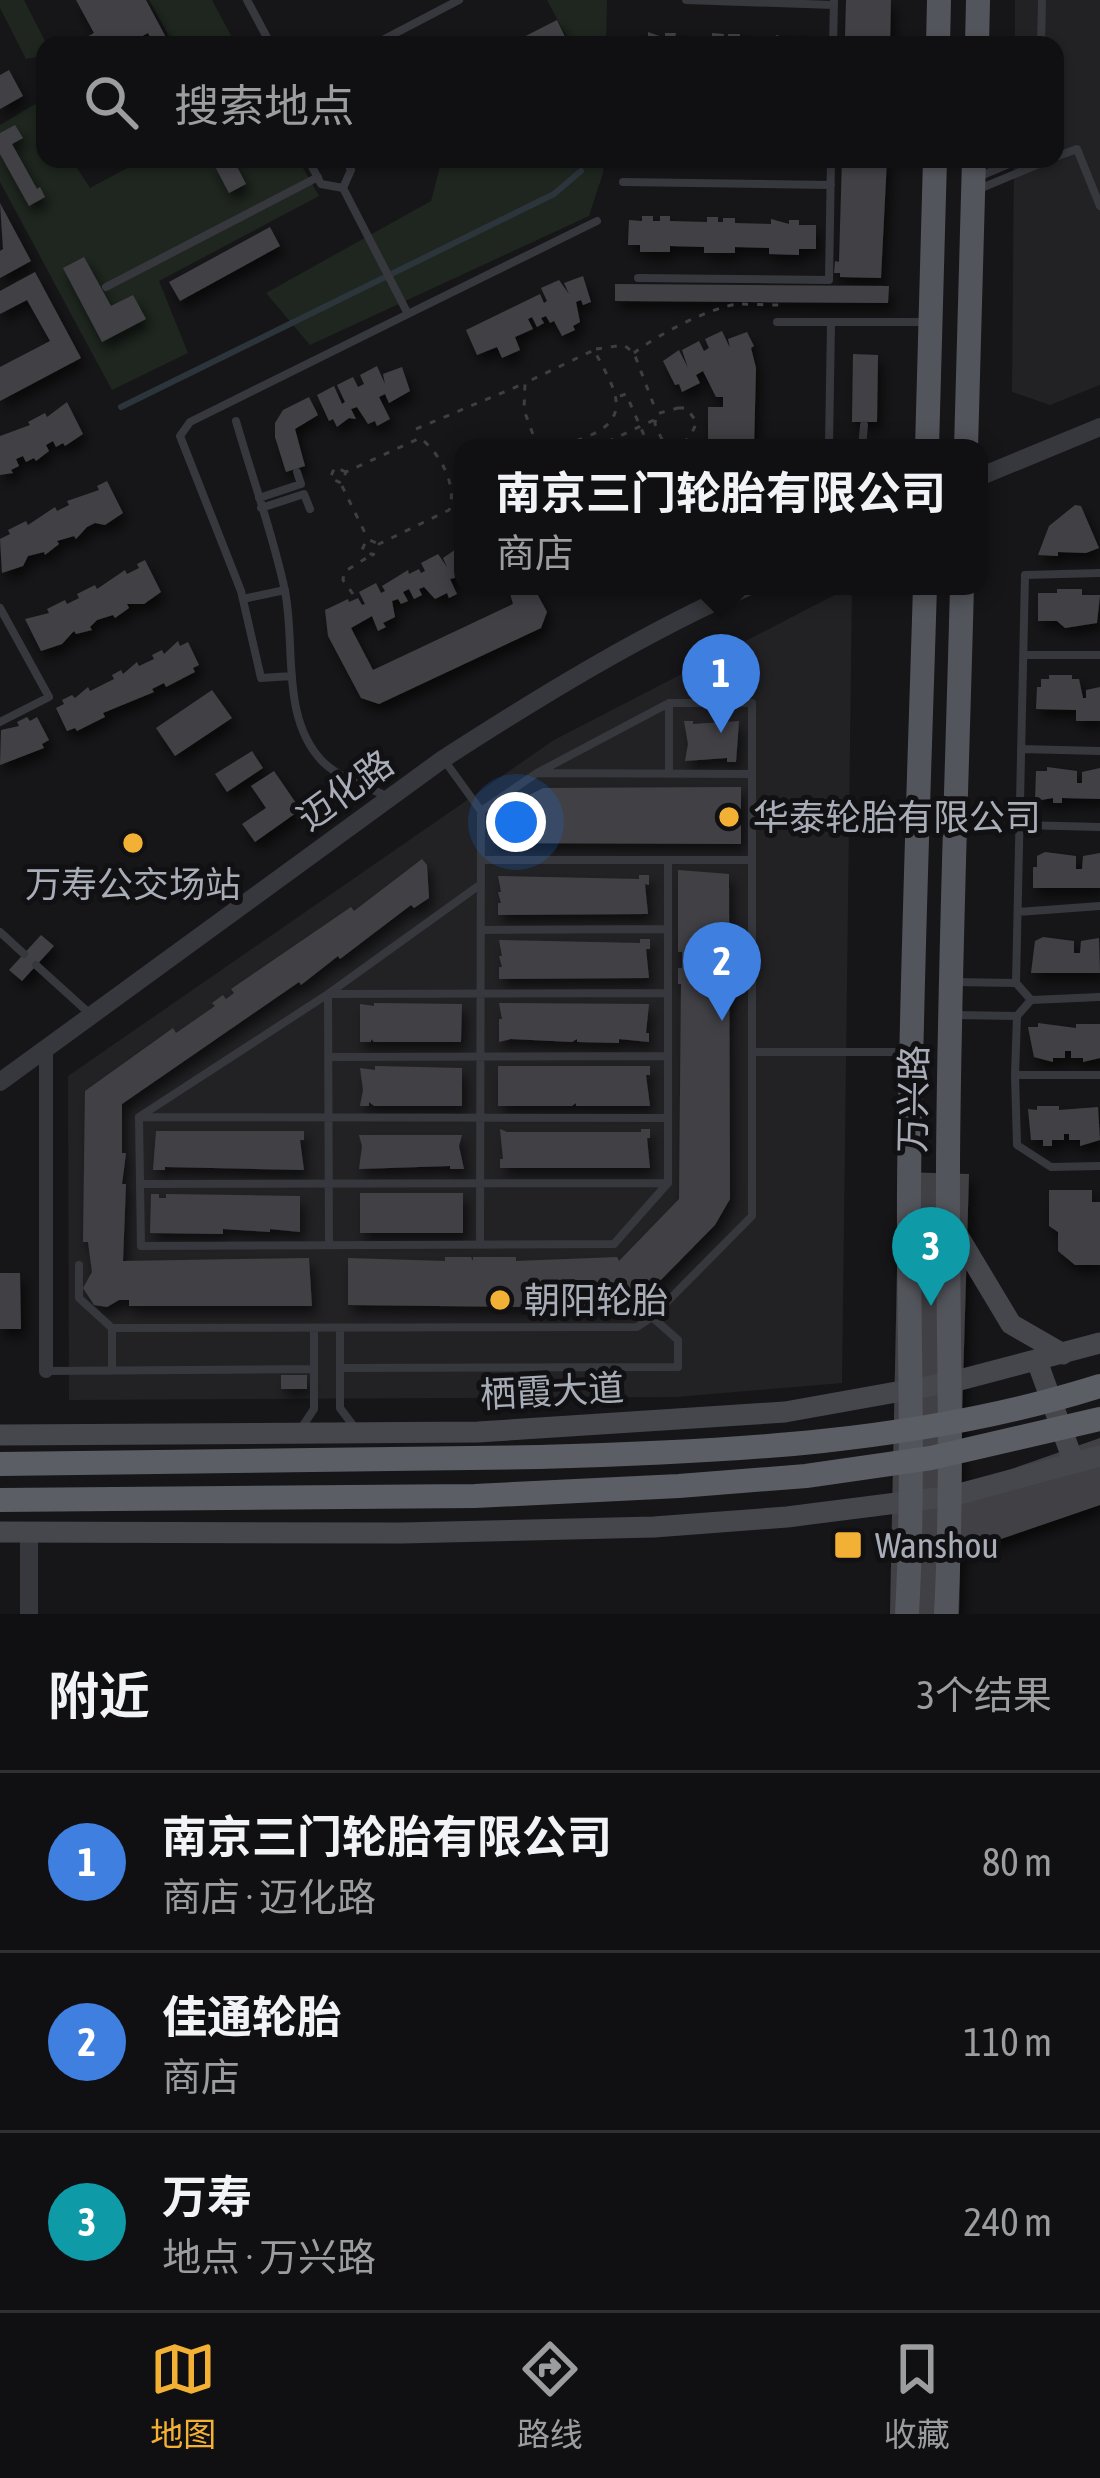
<!DOCTYPE html>
<html lang="zh">
<meta charset="utf-8">
<style>
body{margin:0;font-family:"Asap Condensed","Noto Sans SC",sans-serif;background:#19191b;color:#f1f3f6}
.you{position:absolute;left:516px;top:822px;width:42px;height:42px;margin:-30px;border:9px solid #fff;border-radius:50%;background:#1a73e8;box-shadow:0 0 0 18px #1a73e833}
.badge{display:grid;place-items:center;width:78px;height:78px;border-radius:50%;background:#f2b134;color:#fff;font-size:39px;font-weight:700}
.pin{position:absolute;translate:-50% -99px;filter:drop-shadow(0 3px 6px #0008)}
.pin::after{content:'';position:absolute;top:63px;width:42px;height:36px;background:inherit;clip-path:polygon(0 0,100% 0,50% 100%)}
.popup{position:absolute;left:454px;top:439px;width:534px;height:156px;box-sizing:border-box;display:grid;place-content:center;border-radius:24px;background:#101012;filter:drop-shadow(0 3px 9px #0005);font-size:39px;white-space:nowrap;color:#9c9d9f}
.popup b{font-size:45px;color:#f1f3f6}
.popup::after{content:'';position:absolute;left:50%;top:100%;margin-left:-24px;border:24px solid transparent;border-top-color:#101012}
.list{margin:0;padding:0;list-style:none}
h2{display:flex;justify-content:space-between;align-items:center;height:156px;margin:0;padding:0 48px;font-size:51px}
h2 small{font-size:39px;font-weight:400;color:#9c9d9f}
.list li{display:grid;grid-template-columns:78px 1fr auto;gap:36px;align-items:center;box-sizing:border-box;height:180px;padding:0 48px;border-top:3px solid #303032}
.list b{display:block;font-size:45px;white-space:nowrap}
.list p{margin:0;font-size:39px;white-space:nowrap;color:#9c9d9f}
.list em{font-size:39px;font-style:normal;color:#9c9d9f}
.icon{flex:none;width:66px;height:66px;fill:none;stroke:currentColor;stroke-width:2;stroke-linecap:round;stroke-linejoin:round}
.map{position:relative;flex:none;width:1100px;height:1614px;overflow:hidden}
.search{position:absolute;background:#101012;box-shadow:0 3px 9px #0004;left:36px;right:36px;top:36px;height:132px;display:flex;align-items:center;gap:30px;box-sizing:border-box;padding:0 42px;border-radius:24px;color:#9c9d9f;font-size:45px}
.sheet{height:696px;background:#101012}
nav{display:flex;justify-content:space-around;align-items:center;box-sizing:border-box;height:168px;border-top:3px solid #303032;background:#101012;font-size:33px;color:#9c9d9f}
nav a{display:grid;justify-items:center;gap:6px}
nav .on{color:#f2b134}
.map>svg:first-child{display:block}
.built{fill:#222225}
.green{fill:#1e261f}
.lines{fill:none;stroke-linecap:round;stroke-linejoin:round}
.stream{stroke:#2c353c;stroke-width:6}
.building{fill:#404145;filter:url(#shadow)}
.path{stroke:#3d3f44;stroke-width:3;stroke-dasharray:6 9;stroke-linecap:butt}
.service{stroke:#37383d;stroke-width:8}
.minor{stroke:#37383d;stroke-width:14}
.tertiary{stroke:#37383d;stroke-width:18}
.secondary{stroke:#45474d;stroke-width:21}
.primary{stroke:#53555c;stroke-width:24}
.trunk-bridge{stroke:#5b5e65;stroke-width:24}
.poi-dot{fill:#f2b134;stroke:#111113;stroke-width:4.5}
.labels{text-anchor:middle;dominant-baseline:central;stroke-width:10;stroke-linejoin:round;paint-order:stroke}
.street-label{font-size:36px;fill:#a8adb8;stroke:#111113}
.poi-label{font-size:36px;fill:#a8adb8;stroke:#111113;text-anchor:start}
</style>
<div class="map">
<svg width="1100" height="1614" viewBox="0 0 1100 1614">
<defs>
<filter id="shadow"><feDropShadow dx="4.5" dy="8" stdDeviation="6" flood-color="#0009"/></filter>
</defs>
<rect width="100%" height="100%" fill="#161618"/>
<path class="built" d="M 1015,0 L 1100,0 L 1100,385 L 1050,405 L 1012,392 L 1014,159 L 1055,159 L 1055,45 L 1015,45 Z
M 852,586 L 842,1383 L 677,1397 L 69,1400 L 68,1076 L 554,740 Z"/>
<path class="green" d="M 0,0 L 24,0 L 47,45 L 45,55 L 26,59 L 0,8 Z
M 149,0 L 212,0 L 236,45 L 174,45 Z
M 547,0 L 607,0 L 606,45 L 571,45 Z
M 35,104 L 45,119 L 45,159 L 71,159 L 90,188 L 144,159 L 298,159 L 319,196 L 159,281 L 188,353 L 112,390 L 0,182 L 0,125 Z
M 442,159 L 604,159 L 603,173 L 589,216 L 310,345 L 266,293 L 431,201 Z"/>
<g class="lines">
<path class="stream" d="M 121,407 L 554,194 L 581,171"/>
</g>
<path class="building" d="M 76,0 L 146,0 L 170,45 L 154,45 L 148,33 L 126,45 L 72,45 L 94,33 Z
M 846,0 L 891,0 L 890,45 L 839,45 L 840,36 L 845,37 Z
M 557,20 L 568,43 L 565,45 L 508,45 Z
M 648,32 L 665,38 L 665,33 L 676,33 L 675,38 L 712,39 L 712,33 L 724,34 L 723,39 L 728,39 L 728,34 L 740,34 L 740,39 L 776,40 L 776,35 L 794,40 L 794,36 L 805,36 L 804,41 L 816,41 L 816,45 L 634,45 L 634,37 L 648,37 Z
M 9,70 L 23,96 L 0,109 L 0,75 Z
M 15,125 L 23,138 L 12,144 L 37,189 L 40,187 L 45,197 L 29,206 L 0,154 L 0,133 Z
M 211,159 L 233,159 L 246,184 L 229,193 Z
M 842,159 L 887,159 L 881,278 L 840,277 L 840,273 L 834,273 L 835,261 L 839,262 Z
M 0,203 L 31,261 L 0,278 L 0,251 L 3,249 Z
M 642,216 L 653,216 L 653,221 L 660,221 L 660,216 L 670,216 L 670,221 L 707,222 L 707,217 L 718,217 L 718,222 L 723,222 L 723,218 L 735,218 L 735,223 L 771,224 L 771,219 L 789,224 L 789,220 L 799,220 L 799,225 L 816,225 L 816,249 L 799,249 L 799,255 L 769,254 L 769,248 L 735,247 L 735,253 L 704,253 L 704,247 L 670,246 L 670,252 L 640,252 L 640,245 L 628,245 L 629,220 L 642,221 Z
M 270,227 L 280,246 L 180,301 L 169,282 Z
M 84,257 L 111,306 L 133,295 L 146,319 L 102,342 L 63,268 Z
M 35,272 L 81,358 L 0,401 L 0,367 L 50,341 L 27,300 L 0,314 L 0,291 Z
M 583,276 L 591,302 L 583,305 L 581,300 L 576,302 L 580,322 L 573,326 L 575,330 L 562,336 L 554,321 L 550,323 L 546,316 L 541,318 L 544,323 L 537,327 L 532,317 L 528,319 L 533,329 L 515,337 L 520,350 L 502,358 L 497,347 L 477,355 L 466,330 L 540,294 L 544,303 L 547,301 L 541,288 L 559,280 L 569,294 L 564,283 Z
M 615,284 L 889,286 L 888,303 L 615,301 Z
M 722,331 L 730,348 L 728,339 L 747,332 L 754,346 L 751,348 L 756,368 L 754,448 L 708,448 L 708,407 L 723,407 L 723,397 L 716,397 L 703,371 L 696,375 L 700,383 L 682,392 L 679,384 L 675,385 L 663,361 L 679,350 L 688,368 L 682,350 L 699,341 L 704,351 L 709,348 L 705,339 Z
M 853,354 L 878,355 L 877,422 L 852,422 Z
M 377,366 L 385,384 L 383,374 L 402,367 L 410,391 L 389,403 L 385,394 L 379,397 L 390,419 L 377,426 L 375,421 L 368,424 L 357,407 L 351,409 L 356,419 L 349,418 L 337,427 L 333,419 L 329,421 L 317,395 L 334,386 L 342,404 L 345,402 L 337,385 L 353,377 L 358,387 L 364,384 L 360,375 Z
M 309,397 L 318,415 L 295,429 L 305,466 L 286,472 L 275,437 L 275,423 L 283,410 Z
M 67,402 L 83,434 L 65,446 L 63,443 L 56,447 L 53,441 L 46,445 L 49,451 L 36,461 L 34,458 L 26,462 L 23,456 L 16,459 L 19,466 L 11,470 L 13,473 L 0,475 L 0,436 L 30,425 L 28,422 L 45,413 L 47,417 Z
M 107,481 L 123,513 L 105,525 L 95,523 L 87,527 L 76,539 L 74,536 L 57,541 L 59,544 L 45,555 L 44,552 L 28,556 L 23,566 L 2,573 L 0,539 L 10,534 L 8,530 L 26,521 L 28,525 L 55,507 L 57,511 L 69,505 L 67,501 L 99,490 L 97,486 Z
M 1075,505 L 1081,506 L 1099,548 L 1086,553 L 1058,552 L 1058,556 L 1038,555 L 1049,526 Z
M 459,547 L 463,576 L 450,579 L 457,594 L 449,598 L 447,593 L 435,599 L 424,587 L 419,589 L 422,595 L 414,599 L 409,589 L 403,592 L 408,601 L 401,604 L 398,599 L 392,601 L 395,617 L 383,623 L 386,627 L 378,631 L 372,616 L 351,628 L 373,670 L 513,604 L 508,586 L 533,586 L 547,612 L 541,628 L 379,704 L 361,698 L 328,636 L 325,610 L 348,599 L 349,602 L 358,598 L 362,605 L 365,604 L 359,592 L 376,583 L 381,593 L 385,591 L 382,586 L 408,570 L 409,574 L 419,569 L 421,573 L 425,571 L 421,563 L 438,554 L 447,567 L 443,558 Z
M 145,560 L 161,592 L 144,604 L 127,604 L 129,608 L 115,618 L 113,615 L 97,620 L 90,627 L 92,630 L 76,634 L 74,631 L 62,644 L 41,651 L 25,619 L 49,613 L 47,609 L 65,600 L 67,604 L 79,598 L 77,594 L 95,585 L 97,589 L 125,570 L 127,574 L 139,568 L 137,564 Z
M 1057,589 L 1082,589 L 1082,595 L 1100,595 L 1097,623 L 1065,628 L 1057,621 L 1038,621 L 1038,593 L 1057,593 Z
M 178,641 L 180,646 L 188,642 L 199,665 L 193,668 L 195,672 L 166,687 L 164,683 L 152,689 L 154,692 L 103,713 L 105,717 L 77,731 L 75,728 L 67,731 L 56,708 L 64,704 L 62,700 L 72,695 L 75,698 L 88,687 L 90,691 L 114,679 L 112,675 L 121,670 L 123,674 L 137,662 L 139,666 L 154,659 L 152,655 L 162,650 L 164,654 Z
M 1049,675 L 1072,675 L 1072,679 L 1079,679 L 1083,698 L 1086,698 L 1086,690 L 1100,687 L 1100,721 L 1076,721 L 1076,710 L 1036,709 L 1037,687 L 1041,687 L 1041,679 L 1049,679 Z
M 212,690 L 232,718 L 175,756 L 156,728 Z
M 27,717 L 30,721 L 37,717 L 49,740 L 42,744 L 44,748 L 0,765 L 1,730 L 19,726 L 17,722 Z
M 684,721 L 693,721 L 693,724 L 739,721 L 736,762 L 727,762 L 727,758 L 685,761 L 688,744 Z
M 252,751 L 263,768 L 227,792 L 215,774 Z
M 1047,767 L 1077,771 L 1077,783 L 1082,783 L 1082,772 L 1100,768 L 1100,799 L 1062,798 L 1062,803 L 1053,803 L 1053,798 L 1035,801 L 1036,771 L 1047,771 Z
M 274,771 L 298,806 L 293,809 L 296,813 L 255,842 L 242,824 L 266,808 L 251,786 Z
M 741,787 L 741,844 L 493,843 L 493,814 L 543,788 Z
M 1045,852 L 1076,856 L 1076,869 L 1082,869 L 1083,856 L 1100,853 L 1100,888 L 1033,888 L 1033,867 L 1037,867 L 1037,856 Z
M 422,859 L 427,865 L 429,898 L 414,908 L 411,905 L 340,959 L 338,956 L 301,985 L 299,982 L 122,1104 L 122,1153 L 126,1153 L 122,1184 L 126,1184 L 123,1261 L 309,1258 L 312,1306 L 129,1306 L 129,1300 L 119,1300 L 107,1307 L 94,1305 L 83,1288 L 92,1272 L 88,1242 L 83,1242 L 85,1091 L 173,1028 L 176,1033 L 215,1006 L 212,1003 L 223,995 L 226,999 L 234,993 L 231,989 L 351,907 L 354,911 Z
M 678,870 L 729,874 L 730,1199 L 715,1225 L 648,1293 L 620,1308 L 348,1305 L 348,1258 L 445,1261 L 445,1257 L 471,1257 L 473,1261 L 473,1257 L 516,1257 L 516,1261 L 617,1257 L 619,1261 L 679,1199 L 681,984 L 678,984 L 678,968 L 682,968 L 682,952 L 678,952 Z
M 639,875 L 649,875 L 649,885 L 645,884 L 648,914 L 498,915 L 498,903 L 501,903 L 498,892 L 501,892 L 498,876 L 639,879 Z
M 41,935 L 54,946 L 22,981 L 9,970 Z
M 1043,937 L 1074,941 L 1074,953 L 1080,953 L 1081,941 L 1099,938 L 1100,973 L 1031,973 L 1035,941 Z
M 640,939 L 650,939 L 650,949 L 646,949 L 649,978 L 499,979 L 499,967 L 502,967 L 499,956 L 502,956 L 499,940 L 640,943 Z
M 374,1003 L 462,1004 L 461,1042 L 374,1042 L 371,1039 L 371,1042 L 360,1042 L 360,1004 L 374,1006 Z
M 499,1003 L 649,1004 L 646,1033 L 649,1033 L 649,1042 L 619,1039 L 619,1043 L 577,1042 L 577,1039 L 572,1042 L 511,1039 L 499,1042 L 499,1019 L 502,1019 Z
M 1038,1023 L 1076,1028 L 1076,1024 L 1100,1024 L 1100,1058 L 1083,1062 L 1083,1058 L 1071,1058 L 1071,1051 L 1065,1051 L 1065,1058 L 1053,1058 L 1053,1062 L 1034,1057 L 1028,1027 L 1038,1027 Z
M 375,1066 L 462,1068 L 462,1106 L 374,1106 L 369,1102 L 369,1106 L 360,1106 L 363,1090 L 360,1068 L 375,1070 Z
M 498,1066 L 650,1066 L 650,1075 L 646,1075 L 650,1106 L 576,1106 L 576,1103 L 572,1106 L 498,1106 Z
M 1037,1106 L 1059,1106 L 1059,1110 L 1098,1107 L 1100,1140 L 1080,1146 L 1080,1140 L 1069,1140 L 1069,1134 L 1064,1134 L 1064,1140 L 1052,1140 L 1052,1146 L 1043,1146 L 1043,1140 L 1031,1140 L 1028,1109 L 1037,1110 Z
M 500,1129 L 507,1132 L 641,1132 L 641,1129 L 650,1129 L 650,1138 L 647,1138 L 650,1168 L 500,1168 L 500,1159 L 503,1159 Z
M 156,1131 L 304,1131 L 304,1140 L 300,1140 L 304,1170 L 165,1167 L 165,1170 L 153,1170 Z
M 359,1135 L 462,1135 L 459,1146 L 464,1169 L 450,1169 L 450,1166 L 359,1169 L 362,1146 Z
M 899,1172 L 969,1174 L 960,1487 L 1100,1438 L 1100,1505 L 960,1553 L 959,1614 L 890,1614 Z
M 1049,1190 L 1092,1190 L 1092,1202 L 1100,1202 L 1100,1265 L 1075,1265 L 1058,1251 L 1058,1232 L 1049,1226 Z
M 360,1193 L 463,1193 L 463,1233 L 360,1233 Z
M 151,1194 L 159,1194 L 159,1198 L 166,1198 L 166,1194 L 300,1196 L 300,1232 L 270,1229 L 270,1232 L 223,1229 L 223,1234 L 150,1233 Z
M 0,1273 L 20,1273 L 21,1329 L 0,1329 Z
M 281,1375 L 307,1375 L 307,1389 L 281,1389 Z"/>
<g class="lines">
<path class="path" d="M 596,349 L 624,345 L 634,353 L 656,411
M 634,353 C 657,335 710,307 739,304 C 752,304 766,305 779,305 L 779,308
M 620,396 L 626,394 L 647,442 L 634,448
M 678,408 L 686,408 L 697,422 C 690,438 682,452 663,442 L 655,424 L 656,414 Z
M 416,429 L 523,384
M 538,448 L 524,410 L 525,383 L 594,350 C 613,387 637,418 584,438 C 574,442 566,442 556,448
M 594,448 L 654,420
M 346,472 L 335,467 L 330,478 L 341,483 L 346,472 L 420,438 C 440,453 458,486 449,510 L 379,544 L 373,555 L 362,550 L 367,539 L 379,544
M 342,486 L 367,537
M 353,594 L 343,580 L 344,572 L 368,557"/>
<path class="service" d="M 247,0 L 271,45
M 686,0 L 834,5
M 373,45 L 459,0
M 833,45 L 834,1
M 1041,45 L 1042,0
M 1055,157 L 1077,149 L 1100,206
M 978,177 L 1021,159
M 623,182 L 831,185
M 343,188 L 351,170 L 346,159
M 979,189 L 1051,159
M 638,278 L 829,280 L 831,159
M 106,287 L 318,177
M 408,314 L 597,221
M 777,322 L 923,322
M 236,421 C 252,477 273,534 285,591 C 296,645 280,718 323,762 C 341,779 367,787 389,797
M 829,445 L 831,323
M 862,448 L 864,425
M 259,498 L 301,484 L 297,472
M 261,508 L 304,494 L 310,509
M 243,599 L 285,590
M 0,608 L 49,697 L 0,722
M 1024,655 L 1100,655
M 292,676 L 261,678 L 241,591 L 180,436 L 190,422 L 408,314 L 343,188 L 321,184 L 308,159
M 669,703 L 669,774
M 1021,749 L 1100,751
M 444,760 L 481,811 L 480,1245
M 538,773 L 751,774
M 1020,825 L 1100,827
M 481,860 L 752,860
M 481,884 L 328,994 L 139,1117 L 668,1118
M 1018,912 L 1100,906
M 481,930 L 668,929
M 0,932 L 24,954
M 36,965 L 89,1013
M 954,982 L 1016,983 L 1025,575 L 1100,573
M 1016,983 L 1031,1000 L 1017,1016
M 1031,1000 L 1100,997
M 953,1015 L 1017,1016 L 1015,1075 L 1100,1075
M 752,1052 L 904,1052
M 329,1057 L 668,1056
M 1015,1075 L 1017,1145 L 1051,1167 L 1100,1166
M 139,1118 L 141,1246 L 614,1244 L 667,1184
M 140,1184 L 668,1183 L 668,860
M 329,1245 L 328,994 L 668,993
M 79,1265 L 79,1298 L 112,1328
M 340,1328 L 340,1408 L 355,1428
M 340,1368 L 678,1367 L 678,1340 L 652,1317
M 46,1371 L 314,1369
M 112,1371 L 112,1328 L 637,1327 L 652,1317 L 752,1216 L 752,703 L 669,703 L 537,773 L 481,811
M 300,1430 L 314,1409 L 314,1328"/>
<path class="minor" d="M 46,1047 L 46,1371"/>
<path class="tertiary" d="M 979,477 L 1100,427
M 0,1082 L 443,759 C 539,697 645,632 750,586
M 29,1532 L 29,1614"/>
<path class="secondary" d="M 948,1219 L 1011,1324 L 1063,1354
M 1037,1361 L 1074,1463
M 0,1435 L 478,1432 L 785,1412 L 952,1382 L 1100,1343
M 0,1532 L 402,1533 L 654,1527 L 787,1517 L 952,1496 L 1100,1456"/>
<path class="primary" d="M 938,45 L 939,0
M 977,45 L 978,0
M 927,448 L 935,159
M 966,448 L 974,159
M 907,1614 C 915,1472 908,1329 909,1187 C 911,986 919,786 925,586
M 946,1614 C 954,1465 947,1317 948,1168 C 949,974 957,780 962,586"/>
<path class="trunk-bridge" d="M 0,1464 C 180,1462 360,1461 539,1457 C 727,1452 920,1443 1100,1386
M 0,1500 L 475,1496 L 679,1486 L 806,1476 L 931,1458 L 1100,1419"/>
</g>
<g class="poi-dot">
<circle cx="729" cy="817" r="12"/>
<circle cx="133" cy="843" r="12"/>
<circle cx="500" cy="1300" r="12"/>
<rect x="833" y="1530" width="30" height="30" rx="6"/>
</g>
<g class="labels">
<g class="street-label">
<text transform="translate(345 790) rotate(-36)">迈化路</text>
<text transform="translate(913 1099) rotate(-89)">万兴路</text>
<text transform="translate(552 1391) rotate(-3)">栖霞大道</text>
</g>
<g class="poi-label">
<text x="753" y="817">华泰轮胎有限公司</text>
<text x="133" y="884" text-anchor="middle">万寿公交场站</text>
<text x="524" y="1300">朝阳轮胎</text>
<text x="875" y="1545">Wanshou</text>
</g>
</g>
</svg>
<div class="you"></div>
<div class="pin badge" style="left:721px;top:733px;background:#3f7fe0">1</div>
<div class="popup"><b>南京三门轮胎有限公司</b>商店</div>
<div class="pin badge" style="left:722px;top:1021px;background:#3f7fe0">2</div>
<div class="pin badge" style="left:931px;top:1306px;background:#0f9aa8">3</div>
<div class="search"><svg class="icon" aria-label="search" viewBox="0 0 24 24"><circle cx="10" cy="10" r="6"/><path d="M15 15l6 6"/></svg>搜索地点</div>
</div>
<section class="sheet">
<h2>附近<small>3个结果</small></h2>
<ul class="list">
<li><span class="badge" style="background:#3f7fe0">1</span><div><b>南京三门轮胎有限公司</b><p>商店 · 迈化路</p></div><em>80 m</em></li>
<li><span class="badge" style="background:#3f7fe0">2</span><div><b>佳通轮胎</b><p>商店</p></div><em>110 m</em></li>
<li><span class="badge" style="background:#0f9aa8">3</span><div><b>万寿</b><p>地点 · 万兴路</p></div><em>240 m</em></li>
</ul>
</section>
<nav>
<a class="on"><svg class="icon" aria-label="map" viewBox="0 0 24 24"><path d="M3 6l6-2 6 2 6-2v14l-6 2-6-2-6 2zM9 4v14M15 6v14"/></svg>地图</a>
<a><svg class="icon" aria-label="directions" viewBox="0 0 24 24"><path d="M12 3l9 9-9 9-9-9zM9 14v-3h6M13 9l2 2-2 2"/></svg>路线</a>
<a><svg class="icon" aria-label="saved" viewBox="0 0 24 24"><path d="M7 4h10v16l-5-4-5 4z"/></svg>收藏</a>
</nav>
